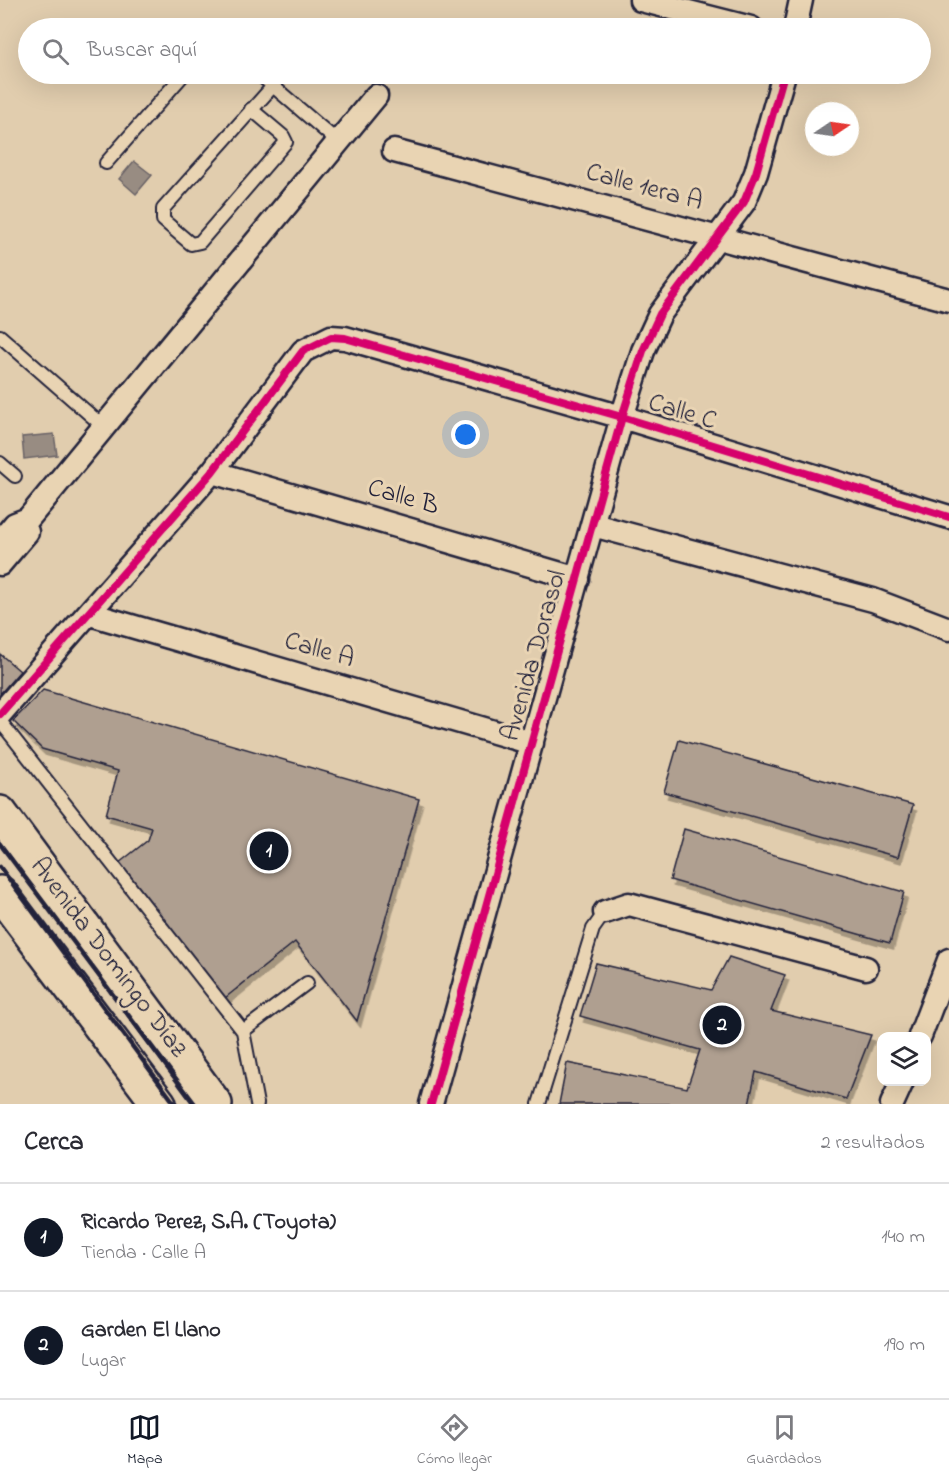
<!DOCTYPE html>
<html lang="es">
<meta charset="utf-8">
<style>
body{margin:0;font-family:"Indie Flower",sans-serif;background:#f2f2f3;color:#2b2b33}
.controls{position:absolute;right:18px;bottom:18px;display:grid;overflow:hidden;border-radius:12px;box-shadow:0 6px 24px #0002}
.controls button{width:54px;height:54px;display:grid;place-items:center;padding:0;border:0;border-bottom:2px solid #e1e1e2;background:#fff;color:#2b2b33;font:30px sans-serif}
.compass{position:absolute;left:805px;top:102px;width:54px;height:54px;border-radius:50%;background:#fff;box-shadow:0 6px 24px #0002;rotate:77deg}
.you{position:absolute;left:466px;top:435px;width:21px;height:21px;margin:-15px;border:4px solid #fff;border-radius:50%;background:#1a73e8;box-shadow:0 0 0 9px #1a73e833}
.badge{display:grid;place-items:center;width:39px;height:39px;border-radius:50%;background:#111827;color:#fff;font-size:20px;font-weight:700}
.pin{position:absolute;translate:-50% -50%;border:3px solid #fff;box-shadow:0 2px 6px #0006}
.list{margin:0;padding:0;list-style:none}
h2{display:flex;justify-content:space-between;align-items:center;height:78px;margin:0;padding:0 24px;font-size:26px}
h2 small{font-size:20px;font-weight:400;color:#7c7c81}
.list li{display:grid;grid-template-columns:39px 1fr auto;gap:18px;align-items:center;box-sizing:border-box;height:108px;padding:0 24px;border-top:2px solid #e1e1e2}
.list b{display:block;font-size:22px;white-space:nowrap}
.list p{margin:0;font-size:20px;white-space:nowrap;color:#7c7c81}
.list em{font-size:20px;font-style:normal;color:#7c7c81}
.icon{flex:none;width:33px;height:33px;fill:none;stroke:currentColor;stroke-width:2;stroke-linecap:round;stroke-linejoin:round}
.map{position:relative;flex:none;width:949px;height:1104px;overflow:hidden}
.search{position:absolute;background:#fff;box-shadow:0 6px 24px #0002;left:18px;right:18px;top:18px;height:66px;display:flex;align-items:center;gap:15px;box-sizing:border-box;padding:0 21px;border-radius:33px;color:#7c7c81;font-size:22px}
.sheet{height:294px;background:#fff}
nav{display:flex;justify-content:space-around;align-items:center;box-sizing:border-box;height:84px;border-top:2px solid #e1e1e2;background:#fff;font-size:16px;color:#7c7c81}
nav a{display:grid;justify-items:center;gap:3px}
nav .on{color:#111827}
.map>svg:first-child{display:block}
.water{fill:#988c82;stroke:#696266;stroke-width:1.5}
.building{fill:#af9f90;stroke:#22223b;stroke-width:1.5;filter:url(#shadow)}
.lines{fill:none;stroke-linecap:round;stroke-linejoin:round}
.lane-casing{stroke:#22223b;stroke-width:16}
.street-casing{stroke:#22223b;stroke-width:27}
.primary-casing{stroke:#22223b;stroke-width:38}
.lane{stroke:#e9d4b3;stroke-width:12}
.street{stroke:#e9d4b3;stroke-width:22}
.primary{stroke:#e9d4b3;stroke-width:33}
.rail{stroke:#22223b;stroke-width:4.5}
.cycleway-casing{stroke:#e9d4b3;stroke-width:11}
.cycleway{stroke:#d6006c;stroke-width:8}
.labels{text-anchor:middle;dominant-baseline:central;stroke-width:6;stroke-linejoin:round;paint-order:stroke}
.street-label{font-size:26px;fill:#22223b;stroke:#e9d4b3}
</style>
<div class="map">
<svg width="949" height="1104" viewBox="0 0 949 1104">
<defs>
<filter id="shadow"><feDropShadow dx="3.5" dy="6" stdDeviation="0" flood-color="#0004"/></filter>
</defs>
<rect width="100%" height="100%" fill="#e1cdae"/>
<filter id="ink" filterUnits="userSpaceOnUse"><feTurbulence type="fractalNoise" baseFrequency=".0167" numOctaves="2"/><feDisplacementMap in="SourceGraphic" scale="12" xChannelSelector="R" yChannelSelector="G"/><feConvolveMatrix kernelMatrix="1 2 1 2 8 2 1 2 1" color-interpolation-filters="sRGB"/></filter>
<g filter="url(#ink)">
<path class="water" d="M 134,161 L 152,175 L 136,194 L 119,179 Z
M 54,434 L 57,455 L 24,459 L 22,437 Z"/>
<path class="building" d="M 0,654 L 20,671 L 0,694 Z
M 43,690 L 419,799 L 357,1021 L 295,942 L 225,998 L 119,863 L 148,840 L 152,828 L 106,815 L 118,771 L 42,749 L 13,721 Z
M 679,740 L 913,805 L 898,857 L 664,792 Z
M 684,829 L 904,892 L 890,943 L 670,880 Z
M 729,957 L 785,975 L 771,1011 L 871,1035 L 846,1099 L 756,1072 L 749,1104 L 559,1104 L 567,1063 L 687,1088 L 700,1050 L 580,1016 L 596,963 L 711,990 Z"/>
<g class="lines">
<defs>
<path id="lane" d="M 259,74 L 338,142
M 251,109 L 283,136 L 286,142 L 200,242 L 191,244 L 163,220 L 163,209 L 273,86
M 106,163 L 184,74
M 0,336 L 104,427
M 0,463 L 15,476
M 0,721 L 243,1031 L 257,1104
M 243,1031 L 307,983
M 539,1104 L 593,929 L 605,912"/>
<path id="street" d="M 641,0 L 751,28
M 795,28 L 801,0
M 394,151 L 949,300
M 212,472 L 578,579
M 593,525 L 873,600 L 949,629
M 0,542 L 15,524 L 28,519 L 376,96
M 0,564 L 27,532
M 90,614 L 532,743
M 0,714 L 212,472 L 303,351 L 331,337 L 345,338 L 622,417 L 949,517
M 605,912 L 629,904 L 866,968
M 920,1036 L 949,960
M 431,1104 L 622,417 L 643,351 L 660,314 L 744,202 L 756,173 L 784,74
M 892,1104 L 902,1082"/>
<path id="primary" d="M 0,813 L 215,1104
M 0,893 L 159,1104"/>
</defs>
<use href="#lane" class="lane-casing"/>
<use href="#street" class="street-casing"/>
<use href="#primary" class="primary-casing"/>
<use href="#lane" class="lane"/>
<use href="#street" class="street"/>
<use href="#primary" class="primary"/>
<path class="rail" d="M 0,844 L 195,1104
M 0,867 L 175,1104"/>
<defs>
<path id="cycleway" d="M 0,714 L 212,472 L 303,351 L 331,337 L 345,338 L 622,417 L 949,517
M 431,1104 L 622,417 L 643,351 L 660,314 L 744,202 L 756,173 L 784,74"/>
</defs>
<use href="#cycleway" class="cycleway-casing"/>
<use href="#cycleway" class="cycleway"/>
</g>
</g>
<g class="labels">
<g class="street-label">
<text transform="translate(644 188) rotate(15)">Calle 1era A</text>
<text transform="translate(682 413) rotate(17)">Calle C</text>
<text transform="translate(403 498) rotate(16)">Calle B</text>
<text transform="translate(319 651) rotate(16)">Calle A</text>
<text transform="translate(535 656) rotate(-74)">Avenida Dorasol</text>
<text transform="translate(108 958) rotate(53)">Avenida Domingo Díaz</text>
</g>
</g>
</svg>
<div class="controls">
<button><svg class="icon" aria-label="layers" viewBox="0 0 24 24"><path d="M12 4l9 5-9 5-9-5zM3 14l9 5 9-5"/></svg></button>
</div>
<svg class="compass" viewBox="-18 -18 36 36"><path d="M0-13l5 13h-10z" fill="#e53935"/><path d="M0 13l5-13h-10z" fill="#7c7c81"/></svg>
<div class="you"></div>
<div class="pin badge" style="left:269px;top:851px">1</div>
<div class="pin badge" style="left:722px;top:1025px">2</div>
<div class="search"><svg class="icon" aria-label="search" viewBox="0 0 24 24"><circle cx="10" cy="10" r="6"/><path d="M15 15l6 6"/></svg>Buscar aquí</div>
</div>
<section class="sheet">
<h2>Cerca<small>2 resultados</small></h2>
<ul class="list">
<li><span class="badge">1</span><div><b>Ricardo Perez, S.A. (Toyota)</b><p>Tienda · Calle A</p></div><em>140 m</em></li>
<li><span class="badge">2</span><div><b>Garden El Llano</b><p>Lugar</p></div><em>190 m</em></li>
</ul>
</section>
<nav>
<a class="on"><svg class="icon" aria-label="map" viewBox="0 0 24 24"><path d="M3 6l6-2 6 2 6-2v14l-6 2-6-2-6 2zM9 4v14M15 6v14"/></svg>Mapa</a>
<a><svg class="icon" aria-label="directions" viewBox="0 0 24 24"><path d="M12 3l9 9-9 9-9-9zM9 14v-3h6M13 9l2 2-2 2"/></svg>Cómo llegar</a>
<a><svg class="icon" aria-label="saved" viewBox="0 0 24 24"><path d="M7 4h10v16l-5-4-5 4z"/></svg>Guardados</a>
</nav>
